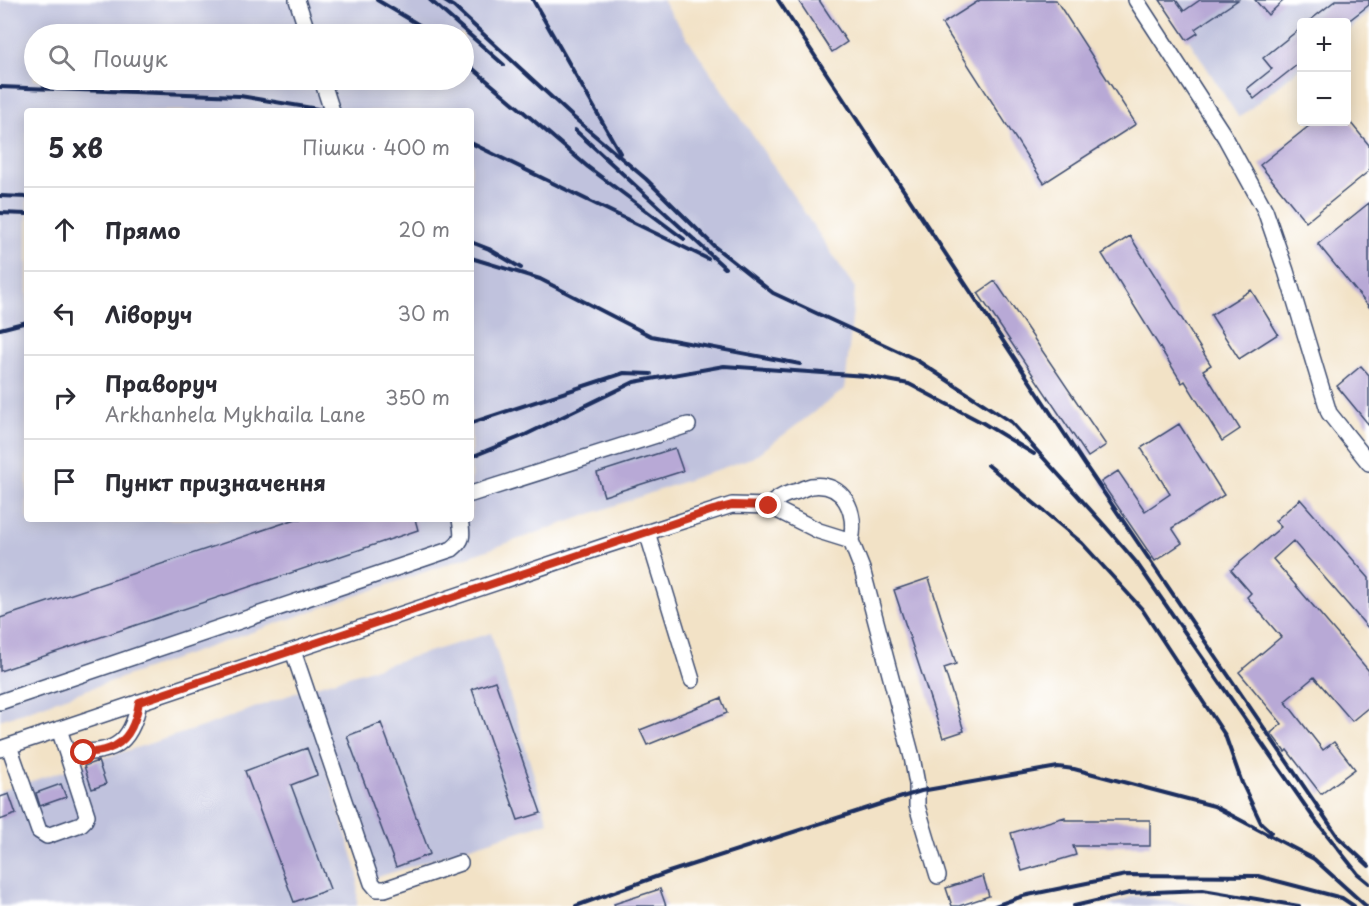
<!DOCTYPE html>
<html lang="uk">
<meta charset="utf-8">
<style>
body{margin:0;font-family:"Playpen Sans",sans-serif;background:#f2f2f3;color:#2b2b33}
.controls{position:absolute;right:18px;top:18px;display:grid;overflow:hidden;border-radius:6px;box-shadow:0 3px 15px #0003}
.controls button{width:54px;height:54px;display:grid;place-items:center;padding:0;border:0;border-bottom:2px solid #e1e1e2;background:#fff;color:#2b2b33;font:30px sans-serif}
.stop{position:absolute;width:18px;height:18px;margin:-14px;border:4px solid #c8321e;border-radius:50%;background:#fff}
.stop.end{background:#c8321e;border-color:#fff;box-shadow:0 2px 6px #0008}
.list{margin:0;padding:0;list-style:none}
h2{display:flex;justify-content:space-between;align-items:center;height:78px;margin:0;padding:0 24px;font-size:26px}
h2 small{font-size:20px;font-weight:400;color:#7c7c81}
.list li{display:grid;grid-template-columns:39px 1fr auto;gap:18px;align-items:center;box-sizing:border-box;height:84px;padding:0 24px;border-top:2px solid #e1e1e2}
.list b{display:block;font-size:22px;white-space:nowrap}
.list p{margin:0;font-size:20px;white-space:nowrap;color:#7c7c81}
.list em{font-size:20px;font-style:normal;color:#7c7c81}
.icon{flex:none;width:33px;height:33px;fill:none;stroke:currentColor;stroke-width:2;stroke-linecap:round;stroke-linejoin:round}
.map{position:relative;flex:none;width:1369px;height:906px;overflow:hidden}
.search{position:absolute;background:#fff;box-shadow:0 3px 15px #0003;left:24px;top:24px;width:450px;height:66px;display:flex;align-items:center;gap:15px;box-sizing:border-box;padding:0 21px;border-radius:33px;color:#7c7c81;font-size:22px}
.panel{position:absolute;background:#fff;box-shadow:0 3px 15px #0003;left:24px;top:108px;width:450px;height:414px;border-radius:6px}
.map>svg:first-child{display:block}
.industrial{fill:#c0c2dd;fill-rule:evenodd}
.building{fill:#b8a9d6}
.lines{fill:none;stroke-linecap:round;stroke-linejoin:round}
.minor-casing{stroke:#3b4a6e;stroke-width:18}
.minor{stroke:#fff;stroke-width:15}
.rail{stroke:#1b2f5e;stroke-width:4}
.route{stroke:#c8321e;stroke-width:8}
</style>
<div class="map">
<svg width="1369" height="906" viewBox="0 0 1369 906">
<rect width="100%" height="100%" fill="#fff"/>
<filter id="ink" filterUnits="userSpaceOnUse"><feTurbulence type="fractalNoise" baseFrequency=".0167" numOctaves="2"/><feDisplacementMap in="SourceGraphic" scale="12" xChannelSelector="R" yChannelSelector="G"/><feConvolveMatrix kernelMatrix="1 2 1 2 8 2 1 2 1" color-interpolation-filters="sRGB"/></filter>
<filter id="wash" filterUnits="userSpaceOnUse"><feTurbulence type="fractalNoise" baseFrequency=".008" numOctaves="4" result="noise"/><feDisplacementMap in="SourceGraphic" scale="24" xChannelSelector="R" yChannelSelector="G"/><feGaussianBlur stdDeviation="1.35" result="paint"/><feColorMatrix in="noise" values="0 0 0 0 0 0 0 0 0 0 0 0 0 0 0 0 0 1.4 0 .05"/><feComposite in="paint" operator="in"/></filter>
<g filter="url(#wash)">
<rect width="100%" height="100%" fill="#f2e2c6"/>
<path class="industrial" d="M 0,0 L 662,0 L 855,288 L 845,389 L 754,457 L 0,720 ZM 34,34 L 464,34 L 464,80 L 34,80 ZM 27,111 L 471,111 L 471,519 L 27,519 Z
M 1163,0 L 1369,0 L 1369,13 L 1347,31 L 1346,22 L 1302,22 L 1301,67 L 1239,118 Z
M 491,633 L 548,822 L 375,878 L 309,688 Z
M 303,690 L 358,874 L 357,906 L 0,906 L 0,791 L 205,726 Z
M 1134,896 L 1202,906 L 1108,906 Z"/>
<g id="blocks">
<path class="building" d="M 798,0 L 819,0 L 847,42 L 832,52 Z
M 980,0 L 1056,0 L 1136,124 L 1044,183 L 942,24 Z
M 1160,0 L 1176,0 L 1184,11 L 1200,0 L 1238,0 L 1195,29 L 1198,33 L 1187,40 Z
M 1255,0 L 1284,0 L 1268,15 Z
M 1336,0 L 1369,0 L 1369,5 L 1347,22 L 1308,22 Z
M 1302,27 L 1302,61 L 1254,99 L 1247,89 L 1272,69 L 1263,58 Z
M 1314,122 L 1350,122 L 1369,145 L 1369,171 L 1306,222 L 1260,165 Z
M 1369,203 L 1369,307 L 1318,244 Z
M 1130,236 L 1211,365 L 1203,370 L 1240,429 L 1222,441 L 1185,381 L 1182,383 L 1102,254 Z
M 995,281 L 1106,445 L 1088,457 L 978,293 Z
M 1251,290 L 1278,334 L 1239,359 L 1211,315 Z
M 1361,366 L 1369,375 L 1369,425 L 1337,386 Z
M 1179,424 L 1224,495 L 1172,528 L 1182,543 L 1155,561 L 1101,482 L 1118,471 L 1145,511 L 1170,494 L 1141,448 Z
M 675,448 L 683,471 L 604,496 L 597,473 Z
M 1300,499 L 1369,578 L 1369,629 L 1293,541 L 1273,559 L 1369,671 L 1369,707 L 1352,721 L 1314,677 L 1285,701 L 1323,750 L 1334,742 L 1355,769 L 1321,794 L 1287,750 L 1285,752 L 1271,733 L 1282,724 L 1239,672 L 1281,637 L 1247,597 L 1251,593 L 1231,570 L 1281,527 L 1275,521 Z
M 296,519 L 415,519 L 418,530 L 0,671 L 0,618 Z
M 929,578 L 956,664 L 944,668 L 964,731 L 943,738 L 894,590 Z
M 495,681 L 541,813 L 518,820 L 472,689 Z
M 721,698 L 727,713 L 647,745 L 640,730 Z
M 381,723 L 430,854 L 396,867 L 347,736 Z
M 307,748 L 317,775 L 291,785 L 330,889 L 294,902 L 245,771 Z
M 98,761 L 106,784 L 92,789 L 84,766 Z
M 61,784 L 66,797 L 40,806 L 36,793 Z
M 9,794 L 16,814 L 0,820 L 0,797 Z
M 1065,817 L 1065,820 L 1150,820 L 1150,846 L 1073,846 L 1076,855 L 1022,871 L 1011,833 Z
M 983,876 L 989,896 L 959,906 L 952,906 L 946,888 Z
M 660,889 L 666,906 L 615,906 L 614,904 Z"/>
</g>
</g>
<g filter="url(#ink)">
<use href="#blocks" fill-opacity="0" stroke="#3b4a6e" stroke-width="1.5"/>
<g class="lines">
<defs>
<path id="minor" d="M 297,0 L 308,34
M 1136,0 L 1225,137 L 1265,210 L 1286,271 L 1329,413 L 1369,463
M 322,80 L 332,111
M 471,494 L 688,425
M 647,532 L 692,680
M 851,541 L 862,569 L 912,757 L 917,784 L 917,806 L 938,876
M 293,651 L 372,883 L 377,889 L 385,889 L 460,863
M 0,702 L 452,549 C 465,539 462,534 460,519
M 9,746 L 39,831 L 47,836 L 81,824 L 85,820 L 87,815 L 59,729
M 0,749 L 608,545 L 732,505 L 769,506 L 819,531 L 851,541 C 857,513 845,481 811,486 C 807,487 802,489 798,491 C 786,494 778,497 769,506
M 67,752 C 110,754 131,748 139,702"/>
</defs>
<use href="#minor" class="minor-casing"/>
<use href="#minor" class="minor"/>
<path class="rail" d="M 377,0 L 426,29 L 432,34
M 430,0 L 504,65
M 443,0 L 454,7 L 573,117 L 646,179 L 715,247 L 773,293 L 915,359 L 1011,422 L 1105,526 L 1136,562 L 1313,817 L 1358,874 L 1369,883
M 533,0 L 620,153
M 778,0 L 1085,465 L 1339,838 L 1369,866
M 464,61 L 588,167 L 684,239
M 0,87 L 240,96 L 330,111
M 575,130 L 725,268
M 471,143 L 708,259
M 0,196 L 27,197
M 0,213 L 27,214
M 471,242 L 489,249 L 521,268
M 471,258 L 540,279 L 651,336 L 800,364
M 0,329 L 27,322
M 471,423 L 624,373 L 651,374
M 471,457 L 525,435 L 634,382 L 724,366 L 866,376 L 909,384 L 983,423 L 1034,454
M 988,465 L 1082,543 L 1142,609 L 1225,735 L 1242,783 L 1261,823 L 1271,832
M 576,906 L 669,872 L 921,791 L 1058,767 L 1074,769 L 1214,806 L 1314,859 L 1366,906
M 995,906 L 1023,896 L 1126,875 L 1258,876 L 1342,898 L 1354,906
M 1074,906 L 1130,893 L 1203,890 L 1299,906"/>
</g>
</g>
<g class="lines" filter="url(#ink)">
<path class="route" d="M 84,753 C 92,752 101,752 108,749 C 129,742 136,722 139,702 L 713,510 L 732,505 L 769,506"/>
</g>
</svg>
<div class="controls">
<button>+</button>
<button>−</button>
</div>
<div class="stop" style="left:84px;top:753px"></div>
<div class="stop end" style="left:769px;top:506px"></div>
<div class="search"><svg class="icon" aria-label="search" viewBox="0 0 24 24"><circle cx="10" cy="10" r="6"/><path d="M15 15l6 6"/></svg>Пошук</div>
<section class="panel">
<h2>5 хв<small>Пішки · 400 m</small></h2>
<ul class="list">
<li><svg class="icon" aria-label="ahead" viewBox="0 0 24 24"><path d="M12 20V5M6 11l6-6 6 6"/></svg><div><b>Прямо</b></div><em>20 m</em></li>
<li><svg class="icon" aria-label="left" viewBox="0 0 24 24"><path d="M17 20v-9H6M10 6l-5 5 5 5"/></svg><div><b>Ліворуч</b></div><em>30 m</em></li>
<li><svg class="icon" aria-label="right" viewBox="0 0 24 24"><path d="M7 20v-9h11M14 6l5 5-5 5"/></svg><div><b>Праворуч</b><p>Arkhanhela Mykhaila Lane</p></div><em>350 m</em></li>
<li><svg class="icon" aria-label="arrive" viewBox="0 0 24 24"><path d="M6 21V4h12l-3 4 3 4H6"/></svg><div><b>Пункт призначення</b></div></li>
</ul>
</section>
</div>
